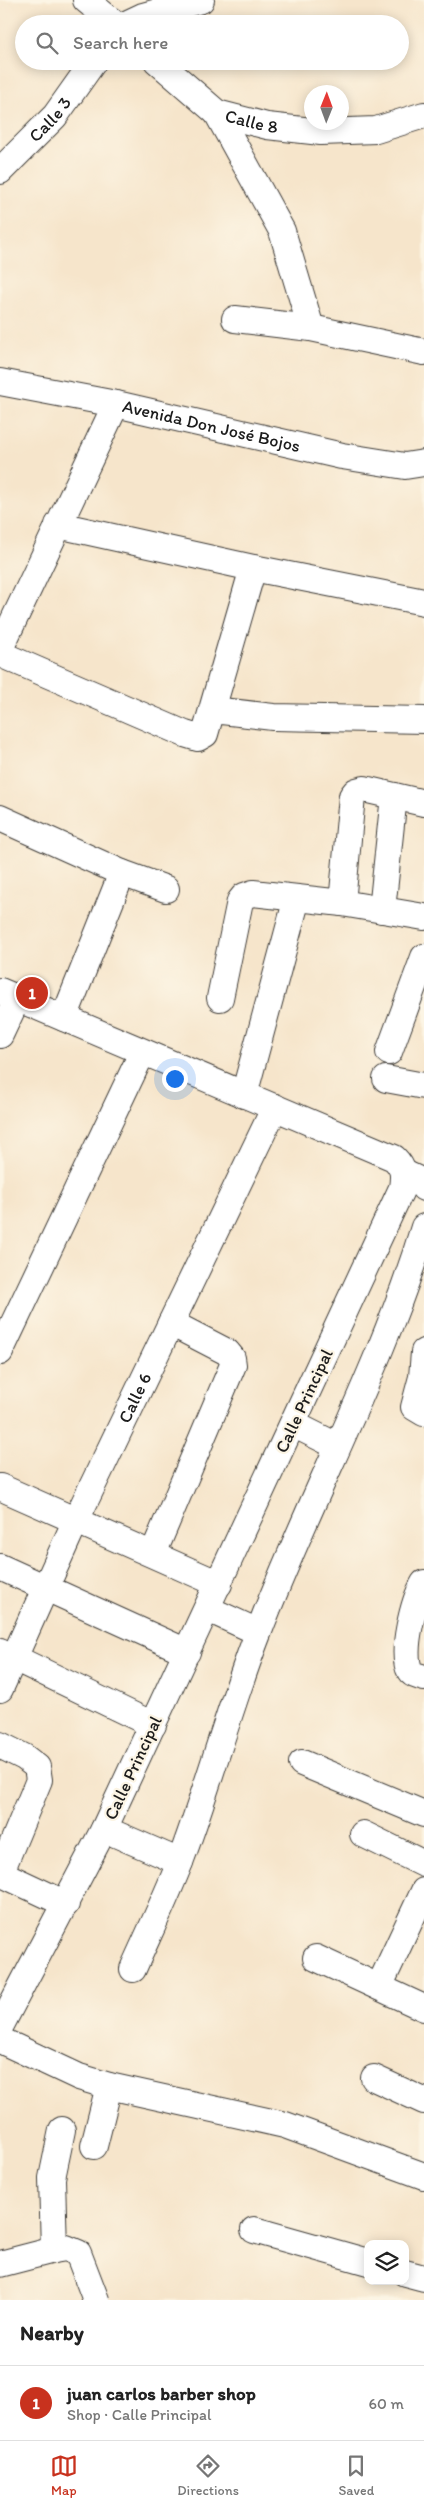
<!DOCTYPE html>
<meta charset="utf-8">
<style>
body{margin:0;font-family:Itim,sans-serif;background:#f2f2f2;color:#222}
.controls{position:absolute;right:15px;bottom:15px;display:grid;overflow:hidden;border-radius:10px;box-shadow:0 2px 12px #0003}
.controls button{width:45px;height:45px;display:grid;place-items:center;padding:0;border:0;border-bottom:1px solid #e0e0e0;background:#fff;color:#222;font:25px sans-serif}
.compass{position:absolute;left:304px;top:85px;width:45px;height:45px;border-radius:50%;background:#fff;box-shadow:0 2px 12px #0003;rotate:1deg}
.you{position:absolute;left:174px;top:1078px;width:18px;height:18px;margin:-12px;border:4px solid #fff;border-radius:50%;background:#1a73e8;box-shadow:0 0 0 8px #1a73e833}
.badge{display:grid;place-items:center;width:32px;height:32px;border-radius:50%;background:#c8321e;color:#fff;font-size:16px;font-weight:700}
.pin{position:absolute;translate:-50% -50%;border:2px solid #fff;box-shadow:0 1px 5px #0006}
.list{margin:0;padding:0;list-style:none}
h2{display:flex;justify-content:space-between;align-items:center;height:65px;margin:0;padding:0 20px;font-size:21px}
h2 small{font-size:16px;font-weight:400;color:#767676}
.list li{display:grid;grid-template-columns:32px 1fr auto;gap:15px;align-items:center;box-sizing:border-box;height:75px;padding:0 20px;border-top:1px solid #e0e0e0}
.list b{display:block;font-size:19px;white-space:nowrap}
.list p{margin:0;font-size:16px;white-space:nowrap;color:#767676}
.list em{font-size:16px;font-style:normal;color:#767676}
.icon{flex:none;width:28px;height:28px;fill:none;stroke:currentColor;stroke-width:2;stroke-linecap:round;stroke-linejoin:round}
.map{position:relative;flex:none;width:424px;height:2300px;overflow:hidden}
.search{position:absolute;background:#fff;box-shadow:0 2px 12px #0003;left:15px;right:15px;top:15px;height:55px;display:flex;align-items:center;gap:12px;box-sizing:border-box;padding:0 18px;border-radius:28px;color:#767676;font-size:19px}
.sheet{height:140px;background:#fff}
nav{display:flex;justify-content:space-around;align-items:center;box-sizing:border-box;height:70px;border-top:1px solid #e0e0e0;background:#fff;font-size:14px;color:#767676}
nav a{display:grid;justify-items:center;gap:2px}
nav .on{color:#c8321e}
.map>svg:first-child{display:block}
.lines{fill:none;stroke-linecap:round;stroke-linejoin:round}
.minor-casing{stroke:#3d3a36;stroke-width:28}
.minor{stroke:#fff;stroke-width:26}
.labels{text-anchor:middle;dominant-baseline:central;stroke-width:4.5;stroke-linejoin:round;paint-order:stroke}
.street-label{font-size:18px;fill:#1c1c1c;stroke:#fcf5e5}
</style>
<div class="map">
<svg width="424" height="2300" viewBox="0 0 424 2300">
<rect width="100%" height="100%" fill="#fcf5e5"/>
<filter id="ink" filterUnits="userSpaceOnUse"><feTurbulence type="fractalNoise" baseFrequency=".02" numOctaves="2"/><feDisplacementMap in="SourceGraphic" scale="10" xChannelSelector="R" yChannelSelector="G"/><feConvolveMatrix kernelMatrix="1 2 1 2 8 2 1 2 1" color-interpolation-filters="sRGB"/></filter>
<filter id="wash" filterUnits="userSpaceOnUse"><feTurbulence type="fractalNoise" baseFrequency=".0096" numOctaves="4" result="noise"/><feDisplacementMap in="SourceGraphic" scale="20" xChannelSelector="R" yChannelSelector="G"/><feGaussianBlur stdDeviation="1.12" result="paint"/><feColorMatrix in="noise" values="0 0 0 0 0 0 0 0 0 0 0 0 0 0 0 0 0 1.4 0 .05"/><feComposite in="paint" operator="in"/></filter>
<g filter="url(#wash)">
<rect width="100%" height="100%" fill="#f6e5cb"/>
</g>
<g filter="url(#ink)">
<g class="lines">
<defs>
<g id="minor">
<path d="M 86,0 L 115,24"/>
<path d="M 126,24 L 143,16 L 201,0"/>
<path id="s1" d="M 157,61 L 217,113 L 267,126 L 321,132 L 376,130 L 424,115"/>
<path d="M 217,113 L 282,231 L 311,328"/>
<path id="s2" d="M 0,171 L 55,116 L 94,61"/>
<path d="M 235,319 L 311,328 L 424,352"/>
<path id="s3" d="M 0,382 L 116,404 L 342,456 L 405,466 L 424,463"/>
<path d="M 58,525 L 253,568 L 424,602"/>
<path d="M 0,649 L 116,404"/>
<path d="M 0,654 L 185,734 L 198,738 L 205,734 L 253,568"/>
<path d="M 213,710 L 273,717 L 424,720"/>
<path d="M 0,818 L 122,873 L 166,889"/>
<path d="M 342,903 L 352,796 L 356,791 L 364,789 L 424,803"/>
<path d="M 382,910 L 394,796"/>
<path d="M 0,991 L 394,1158 C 404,1168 404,1174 402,1188 L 104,1829 L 0,2027"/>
<path d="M 220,998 L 240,901 L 244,896 L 253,893 L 342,903 L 424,917"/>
<path d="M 64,1018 L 122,873"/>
<path d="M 0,1035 L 17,999"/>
<path d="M 389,1052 L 424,957"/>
<path d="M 386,1079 L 424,1086"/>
<path d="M 244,1095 L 297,898"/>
<path d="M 404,1173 L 417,1179 L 424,1188"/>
<path d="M 0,1352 L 142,1053"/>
<path d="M 424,1352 L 422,1377 L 414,1407 L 424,1413"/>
<path d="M 293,1424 L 337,1446"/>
<path d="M 0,1487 L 219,1584"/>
<path d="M 153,1554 L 233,1365 L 232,1358 L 227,1352 L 171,1323"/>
<path d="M 0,1567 L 187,1652"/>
<path d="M 424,1583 C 414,1600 400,1653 410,1671 C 413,1676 419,1676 424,1678"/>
<path d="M 208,1609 L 258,1632"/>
<path d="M 0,1651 L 153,1725"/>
<path id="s4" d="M 0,1689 L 76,1520 L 275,1107"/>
<path d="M 0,1745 L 24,1757 L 37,1767 L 39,1780 L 0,1874"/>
<path d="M 302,1763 L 424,1814"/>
<path d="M 104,1829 L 180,1862"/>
<path d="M 363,1834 L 424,1864"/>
<path d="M 0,1873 L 66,1904"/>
<path d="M 316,1958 L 424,2008"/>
<path d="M 133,1969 C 149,1933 166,1898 180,1862 C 209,1786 229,1707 259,1631 C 311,1495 382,1367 424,1227"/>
<path d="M 379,1987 L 424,1891"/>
<path d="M 0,2040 L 79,2077 L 109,2086 L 285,2125 L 424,2176"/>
<path d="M 374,2078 L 424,2101"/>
<path d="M 62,2130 L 52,2178 L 54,2250 L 66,2248 L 78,2253 L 96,2300"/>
<path d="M 94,2146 L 109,2086"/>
<path d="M 254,2230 L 368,2262"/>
<path d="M 0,2264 L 54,2250"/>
<path d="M 405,2273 L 424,2278"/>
</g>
</defs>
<use href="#minor" class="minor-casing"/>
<use href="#minor" class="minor"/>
</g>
</g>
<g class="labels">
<g class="street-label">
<text stroke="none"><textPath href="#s2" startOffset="72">Calle 3</textPath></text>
<text stroke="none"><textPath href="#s1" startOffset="115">Calle 8</textPath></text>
<text stroke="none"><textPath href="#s3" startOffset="216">Avenida Don José Bojos</textPath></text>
<text stroke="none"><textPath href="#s4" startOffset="321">Calle 6</textPath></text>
<text transform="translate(304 1401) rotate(-65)">Calle Principal</text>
<text transform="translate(133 1768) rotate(-65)">Calle Principal</text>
</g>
</g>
</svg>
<div class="controls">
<button><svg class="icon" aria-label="layers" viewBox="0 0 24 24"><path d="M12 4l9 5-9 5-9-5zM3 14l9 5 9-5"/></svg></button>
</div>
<svg class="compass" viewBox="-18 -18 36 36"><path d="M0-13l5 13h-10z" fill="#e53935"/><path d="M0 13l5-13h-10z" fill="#767676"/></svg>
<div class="you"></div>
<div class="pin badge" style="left:32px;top:993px">1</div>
<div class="search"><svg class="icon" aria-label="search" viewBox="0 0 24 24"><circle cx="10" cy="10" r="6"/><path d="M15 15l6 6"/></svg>Search here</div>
</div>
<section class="sheet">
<h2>Nearby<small></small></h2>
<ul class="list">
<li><span class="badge">1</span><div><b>juan carlos barber shop</b><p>Shop · Calle Principal</p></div><em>60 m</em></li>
</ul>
</section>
<nav>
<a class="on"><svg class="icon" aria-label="map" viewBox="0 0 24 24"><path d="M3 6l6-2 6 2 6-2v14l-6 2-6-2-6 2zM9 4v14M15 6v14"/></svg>Map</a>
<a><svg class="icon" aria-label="directions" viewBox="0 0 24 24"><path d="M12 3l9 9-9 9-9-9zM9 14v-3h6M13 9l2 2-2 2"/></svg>Directions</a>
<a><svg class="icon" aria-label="saved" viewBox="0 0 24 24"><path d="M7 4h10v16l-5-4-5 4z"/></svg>Saved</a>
</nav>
